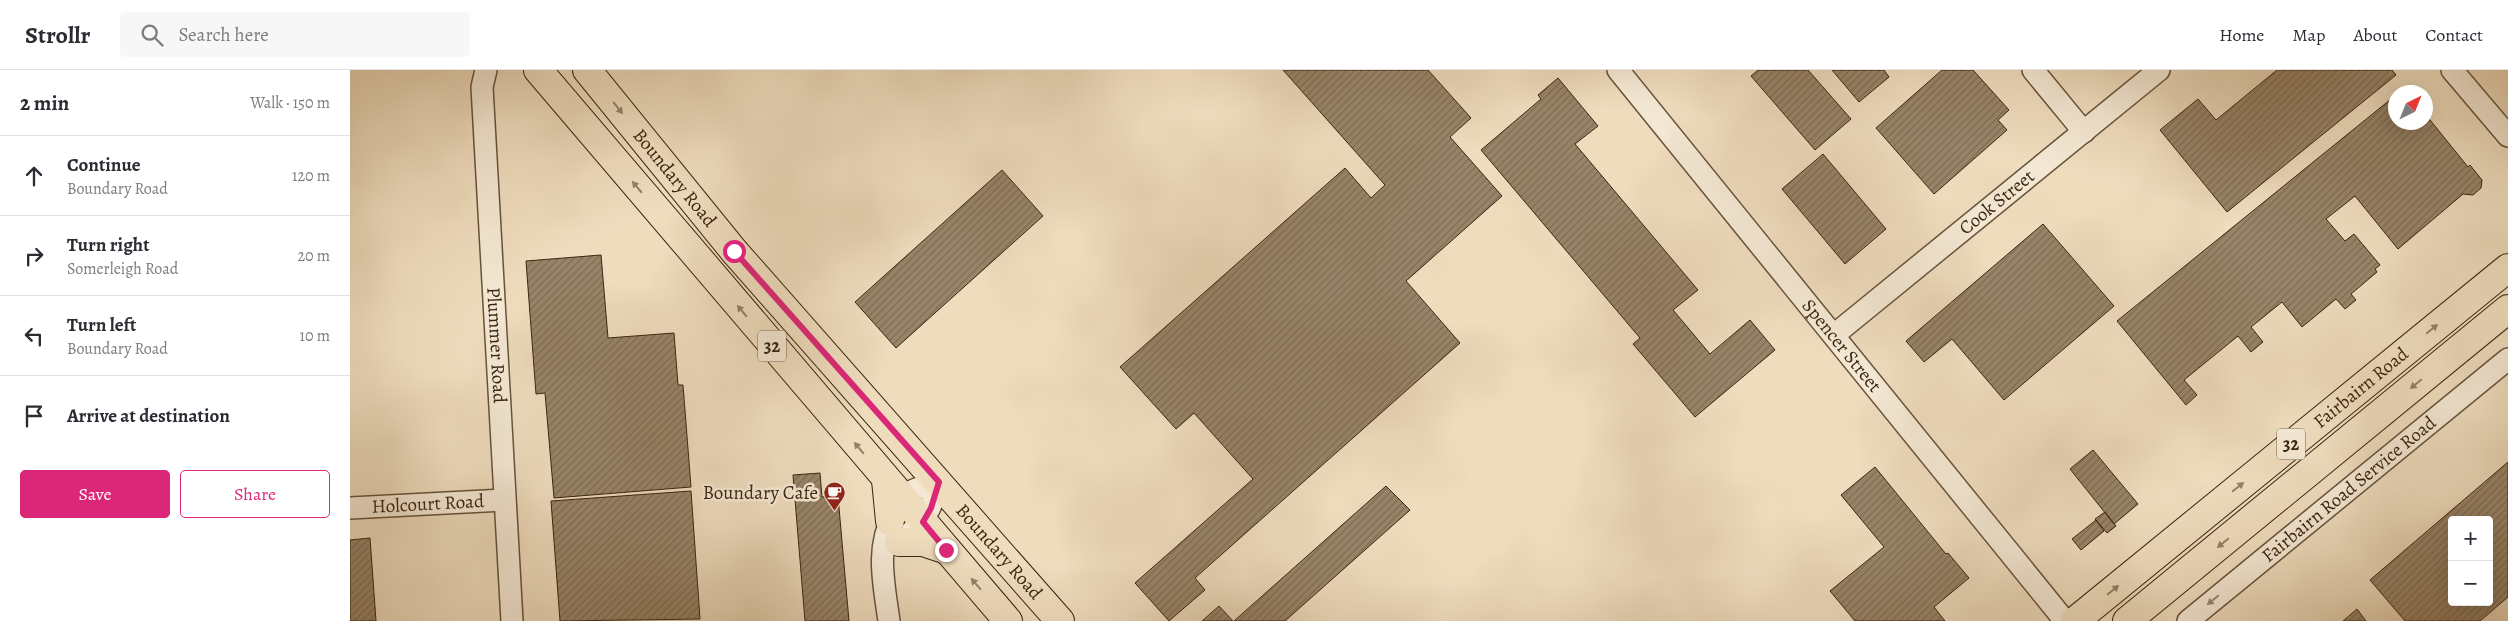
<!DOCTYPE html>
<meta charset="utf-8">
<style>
body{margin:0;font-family:Alegreya,serif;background:#f7f7f7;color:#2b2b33}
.controls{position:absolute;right:15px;bottom:15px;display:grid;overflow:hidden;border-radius:5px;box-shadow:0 5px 20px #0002}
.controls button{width:45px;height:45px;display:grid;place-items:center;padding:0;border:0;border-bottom:1px solid #e1e1e2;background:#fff;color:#2b2b33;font:25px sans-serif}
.compass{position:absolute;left:2038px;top:15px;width:45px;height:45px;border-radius:50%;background:#fff;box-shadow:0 5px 20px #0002;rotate:43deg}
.stop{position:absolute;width:15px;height:15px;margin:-11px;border:4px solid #db2777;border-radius:50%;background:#fff}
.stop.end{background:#db2777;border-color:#fff;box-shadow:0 1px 5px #0008}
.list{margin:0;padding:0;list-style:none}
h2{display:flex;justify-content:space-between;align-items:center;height:65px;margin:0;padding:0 20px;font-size:21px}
h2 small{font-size:16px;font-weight:400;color:#7c7c81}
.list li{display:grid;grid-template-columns:32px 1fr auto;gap:15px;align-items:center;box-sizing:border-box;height:80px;padding:0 20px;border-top:1px solid #e1e1e2}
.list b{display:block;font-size:19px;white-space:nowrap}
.list p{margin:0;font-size:16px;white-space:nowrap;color:#7c7c81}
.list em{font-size:16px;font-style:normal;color:#7c7c81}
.actions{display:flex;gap:10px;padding:15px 20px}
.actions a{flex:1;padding:11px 0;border:1px solid #db2777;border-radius:5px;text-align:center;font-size:18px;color:#db2777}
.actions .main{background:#db2777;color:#fff}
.icon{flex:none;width:28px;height:28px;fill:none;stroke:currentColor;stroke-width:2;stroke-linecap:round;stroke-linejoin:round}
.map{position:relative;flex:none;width:2158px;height:551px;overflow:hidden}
header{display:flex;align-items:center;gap:30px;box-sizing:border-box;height:70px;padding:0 25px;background:#fff;border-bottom:1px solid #e1e1e2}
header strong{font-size:24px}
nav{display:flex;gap:28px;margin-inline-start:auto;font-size:18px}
.search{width:350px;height:45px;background:#f7f7f7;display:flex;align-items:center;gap:12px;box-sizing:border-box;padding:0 18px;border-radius:5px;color:#7c7c81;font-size:19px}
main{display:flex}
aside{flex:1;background:#fff}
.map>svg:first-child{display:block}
.building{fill:url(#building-hatch);stroke:#3a250f;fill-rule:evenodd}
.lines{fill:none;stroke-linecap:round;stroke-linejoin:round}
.minor-casing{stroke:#67533a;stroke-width:24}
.major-casing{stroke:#3a250f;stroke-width:30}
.minor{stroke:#f4e8d4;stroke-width:21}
.major{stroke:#eedcbd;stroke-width:28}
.oneway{fill:#948066}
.oneway2{fill:#978672}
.route{stroke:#db2777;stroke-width:6}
.labels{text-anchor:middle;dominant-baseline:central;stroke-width:5;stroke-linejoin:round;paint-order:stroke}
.shield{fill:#f4e8d4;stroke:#72604a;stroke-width:1}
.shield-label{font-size:18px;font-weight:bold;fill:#3a250f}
.street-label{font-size:19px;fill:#3a250f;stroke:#f4e8d4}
.poi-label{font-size:19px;fill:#3a250f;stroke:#f4e8d4;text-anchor:end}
</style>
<header>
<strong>Strollr</strong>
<div class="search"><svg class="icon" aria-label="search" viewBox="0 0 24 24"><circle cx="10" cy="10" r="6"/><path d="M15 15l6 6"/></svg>Search here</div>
<nav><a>Home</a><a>Map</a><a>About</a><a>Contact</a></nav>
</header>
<main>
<aside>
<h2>2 min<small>Walk · 150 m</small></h2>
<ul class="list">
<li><svg class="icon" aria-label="ahead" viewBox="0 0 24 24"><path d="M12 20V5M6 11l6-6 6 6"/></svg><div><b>Continue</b><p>Boundary Road</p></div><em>120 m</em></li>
<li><svg class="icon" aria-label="right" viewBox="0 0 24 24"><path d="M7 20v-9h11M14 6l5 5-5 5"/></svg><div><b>Turn right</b><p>Somerleigh Road</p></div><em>20 m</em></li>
<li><svg class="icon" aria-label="left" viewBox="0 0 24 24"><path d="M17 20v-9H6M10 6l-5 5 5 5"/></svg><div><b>Turn left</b><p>Boundary Road</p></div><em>10 m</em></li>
<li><svg class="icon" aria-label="arrive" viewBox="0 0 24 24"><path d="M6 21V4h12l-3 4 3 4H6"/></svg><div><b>Arrive at destination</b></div></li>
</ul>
<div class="actions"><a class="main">Save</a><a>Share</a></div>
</aside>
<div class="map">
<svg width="2158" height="551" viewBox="0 0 2158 551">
<defs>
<pattern id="building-hatch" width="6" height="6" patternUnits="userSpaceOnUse" patternTransform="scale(1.25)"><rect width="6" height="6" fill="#988469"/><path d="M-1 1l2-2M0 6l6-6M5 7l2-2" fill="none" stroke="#7d6c55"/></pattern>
</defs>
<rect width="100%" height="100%" fill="#eedcbd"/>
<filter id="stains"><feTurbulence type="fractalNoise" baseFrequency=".004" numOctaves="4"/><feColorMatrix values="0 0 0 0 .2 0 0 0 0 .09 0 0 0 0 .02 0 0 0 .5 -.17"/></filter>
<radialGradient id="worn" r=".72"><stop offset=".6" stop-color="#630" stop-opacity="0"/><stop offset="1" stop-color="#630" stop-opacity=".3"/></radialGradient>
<path class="building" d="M 933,0 L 1078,0 L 1121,48 L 1100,67 L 1152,126 L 1056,211 L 1110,273 L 845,508 L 855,520 L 819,551 L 785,513 L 903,409 L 844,343 L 826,359 L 770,297 L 995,98 L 1021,128 L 1035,115 Z
M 1408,0 L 1458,0 L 1501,49 L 1465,80 L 1401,6 Z
M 1482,0 L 1534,0 L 1539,7 L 1509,32 Z
M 1592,0 L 1623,0 L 1659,40 L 1648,50 L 1657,60 L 1584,124 L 1526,58 Z
M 1927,0 L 2042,0 L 2046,5 L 1877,142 L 1810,60 L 1848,29 L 1866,50 Z
M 1208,8 L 1248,56 L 1225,74 L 1348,220 L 1323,240 L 1360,284 L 1400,250 L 1425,280 L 1345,347 L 1283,274 L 1290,268 L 1131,80 L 1191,29 L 1188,25 Z
M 2046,25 L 2046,52 L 2076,52 L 2076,45 L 2118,97 L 2120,95 L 2132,110 L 2131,118 L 2123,125 L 2113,124 L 2048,179 L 2005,126 L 1976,149 L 1995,171 L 2004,164 L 2030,195 L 2025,199 L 2027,202 L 2001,224 L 2006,230 L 1995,239 L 1986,229 L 1952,257 L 1932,232 L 1901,257 L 1913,272 L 1901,282 L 1888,266 L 1834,310 L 1847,325 L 1836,335 L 1767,251 Z
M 1473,84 L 1536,159 L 1495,194 L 1432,119 Z
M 652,100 L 693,146 L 546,278 L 505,232 Z
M 1693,154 L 1764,236 L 1654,330 L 1602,269 L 1574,292 L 1556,271 Z
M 251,185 L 258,268 L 324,263 L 328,315 L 333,315 L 341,417 L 204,428 L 195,323 L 186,324 L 176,191 Z
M 1743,380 L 1788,434 L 1764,454 L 1720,399 Z
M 2158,392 L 2158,527 L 2130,551 L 2055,551 L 2020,510 ZM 2102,450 L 2139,450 L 2139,532 L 2102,532 Z
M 1525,397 L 1596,484 L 1598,483 L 1619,508 L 1584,537 L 1595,551 L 1505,551 L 1480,521 L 1534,477 L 1491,425 Z
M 470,403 L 472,427 L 488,426 L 499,551 L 455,551 L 443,405 Z
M 1036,416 L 1060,440 L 935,551 L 884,551 Z
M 341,421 L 350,549 L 210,551 L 201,431 Z
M 1755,442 L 1766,456 L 1757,463 L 1745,449 Z
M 1746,450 L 1754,461 L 1731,480 L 1722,469 Z
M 20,468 L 26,551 L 0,551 L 0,470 Z
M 869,536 L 883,551 L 852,551 Z
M 2007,539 L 2016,551 L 1993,551 Z"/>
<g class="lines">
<defs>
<g id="minor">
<path id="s1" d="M 136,0 L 132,17 L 162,551"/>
<path id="s2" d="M 1268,0 L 1715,551"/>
<path d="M 1683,0 L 1734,62"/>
<path d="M 2102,0 L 2158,66"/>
<path id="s3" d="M 1484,265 L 1809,0"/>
<path id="s4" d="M 0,438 L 154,430"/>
<path d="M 562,461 C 578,447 583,432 589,412"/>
<path d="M 539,551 C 534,514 525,478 544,444 C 546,439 549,431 553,427 C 563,418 576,416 589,412"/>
<path id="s5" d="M 1838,551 L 2158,289"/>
</g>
<g id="major">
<path d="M 188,0 L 658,551"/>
<path id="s6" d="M 237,0 L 384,181 L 710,551"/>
<path d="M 536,410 L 540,451"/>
<path d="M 549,472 L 573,472 L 597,480"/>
<path id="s7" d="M 1725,551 L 2158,198"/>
<path d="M 1777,551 L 2158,239"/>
</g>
</defs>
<use href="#minor" class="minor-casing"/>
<use href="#major" class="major-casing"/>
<use href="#minor" class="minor"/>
<use href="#major" class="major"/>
</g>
<defs><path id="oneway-solid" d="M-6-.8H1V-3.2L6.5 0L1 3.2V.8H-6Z" transform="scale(1.25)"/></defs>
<g class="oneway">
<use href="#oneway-solid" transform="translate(268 38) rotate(51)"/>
<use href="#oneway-solid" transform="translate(287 117) rotate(-130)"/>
<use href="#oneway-solid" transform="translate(392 241) rotate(-130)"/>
<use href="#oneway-solid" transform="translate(2082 259) rotate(-39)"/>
<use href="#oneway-solid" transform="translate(2066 314) rotate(141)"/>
<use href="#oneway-solid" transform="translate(509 378) rotate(-130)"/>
<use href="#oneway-solid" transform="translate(1888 417) rotate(-39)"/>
<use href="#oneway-solid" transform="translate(1873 473) rotate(141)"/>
<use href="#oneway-solid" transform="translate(626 514) rotate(-131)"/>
<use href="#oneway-solid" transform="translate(1763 520) rotate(-39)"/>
</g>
<use class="oneway2" href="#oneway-solid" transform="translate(1863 530) rotate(141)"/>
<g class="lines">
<path class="route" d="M 384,181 L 589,412 L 581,438 L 573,452 L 596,480"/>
</g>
<defs>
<symbol id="cafe-pin" viewBox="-11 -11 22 30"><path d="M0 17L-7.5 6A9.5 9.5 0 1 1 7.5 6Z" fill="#8f2418" stroke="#f4e8d4"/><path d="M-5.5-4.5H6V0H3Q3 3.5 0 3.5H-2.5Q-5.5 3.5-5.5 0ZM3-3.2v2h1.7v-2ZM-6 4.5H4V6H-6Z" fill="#fff"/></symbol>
</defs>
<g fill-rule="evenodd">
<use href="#cafe-pin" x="472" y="410" width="25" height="34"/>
</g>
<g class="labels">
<g class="shield">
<rect x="408" y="260.5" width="28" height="31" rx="4"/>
<rect x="1927" y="358.5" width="28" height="31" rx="4"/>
</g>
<g class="shield-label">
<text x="422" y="276">32</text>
<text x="1941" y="374">32</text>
</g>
<g class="street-label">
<text stroke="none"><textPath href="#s6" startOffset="139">Boundary Road</textPath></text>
<text stroke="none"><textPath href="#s3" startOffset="210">Cook Street</textPath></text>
<text stroke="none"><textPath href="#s1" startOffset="276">Plummer Road</textPath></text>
<text stroke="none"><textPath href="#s2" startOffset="355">Spencer Street</textPath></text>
<text stroke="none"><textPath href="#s7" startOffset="369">Fairbairn Road</textPath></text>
<text stroke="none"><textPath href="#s5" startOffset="208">Fairbairn Road Service Road</textPath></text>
<text stroke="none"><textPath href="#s4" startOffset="78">Holcourt Road</textPath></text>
<text stroke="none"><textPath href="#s6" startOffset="634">Boundary Road</textPath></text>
</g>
<g class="poi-label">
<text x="468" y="423">Boundary Cafe</text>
</g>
</g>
<rect width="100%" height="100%" filter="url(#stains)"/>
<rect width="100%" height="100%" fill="url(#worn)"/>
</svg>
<div class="controls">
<button>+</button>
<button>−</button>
</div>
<svg class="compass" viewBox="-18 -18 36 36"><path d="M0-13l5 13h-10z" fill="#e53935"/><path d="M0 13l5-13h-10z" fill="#7c7c81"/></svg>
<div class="stop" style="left:384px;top:181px"></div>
<div class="stop end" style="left:596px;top:480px"></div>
</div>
</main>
